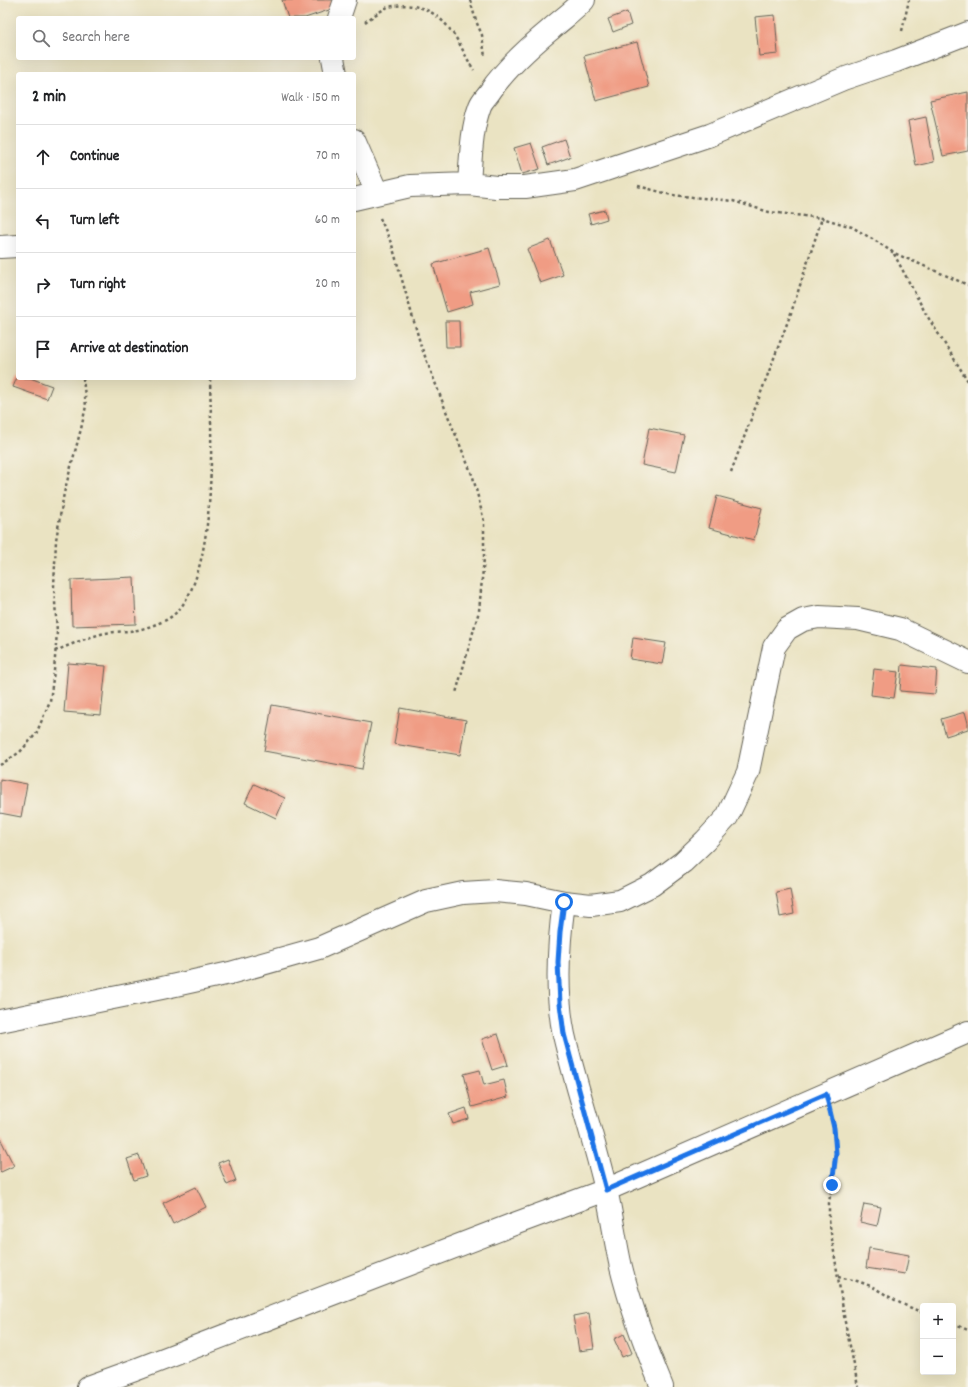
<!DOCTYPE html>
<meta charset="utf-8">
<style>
body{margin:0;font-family:Dekko,sans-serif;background:#f6f6f6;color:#202124}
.controls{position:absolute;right:12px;bottom:12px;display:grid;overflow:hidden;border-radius:4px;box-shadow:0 4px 16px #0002}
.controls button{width:36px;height:36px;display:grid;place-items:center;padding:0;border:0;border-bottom:1px solid #e0e0e0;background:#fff;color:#202124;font:20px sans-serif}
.stop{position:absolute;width:12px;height:12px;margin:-9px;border:3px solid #1a73e8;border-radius:50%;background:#fff}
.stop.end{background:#1a73e8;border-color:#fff;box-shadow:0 1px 4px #0008}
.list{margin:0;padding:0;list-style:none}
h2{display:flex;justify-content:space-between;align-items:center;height:52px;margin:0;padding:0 16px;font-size:17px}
h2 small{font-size:13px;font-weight:400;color:#757577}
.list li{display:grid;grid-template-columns:26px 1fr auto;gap:12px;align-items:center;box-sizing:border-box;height:64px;padding:0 16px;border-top:1px solid #e0e0e0}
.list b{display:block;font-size:15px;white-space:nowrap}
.list em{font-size:13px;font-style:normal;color:#757577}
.icon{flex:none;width:22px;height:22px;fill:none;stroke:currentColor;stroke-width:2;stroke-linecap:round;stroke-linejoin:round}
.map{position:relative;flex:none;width:968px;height:1387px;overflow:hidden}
.search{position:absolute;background:#fff;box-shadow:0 4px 16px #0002;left:16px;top:16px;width:340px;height:44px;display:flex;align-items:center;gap:10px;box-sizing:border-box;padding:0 14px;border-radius:4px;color:#757577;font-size:15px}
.panel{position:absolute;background:#fff;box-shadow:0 4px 16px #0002;left:16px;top:72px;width:340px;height:308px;border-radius:4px}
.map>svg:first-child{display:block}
.building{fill:#f09c84}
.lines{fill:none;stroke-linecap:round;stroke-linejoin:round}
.street-casing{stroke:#646256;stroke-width:24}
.path{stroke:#646256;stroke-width:2.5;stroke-dasharray:3 3;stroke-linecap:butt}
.street{stroke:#fff;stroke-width:22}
.route{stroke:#1a73e8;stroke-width:5}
</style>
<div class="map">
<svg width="968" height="1387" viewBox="0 0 968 1387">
<rect width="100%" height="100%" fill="#f7f3e8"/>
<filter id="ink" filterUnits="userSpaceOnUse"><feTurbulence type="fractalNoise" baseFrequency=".025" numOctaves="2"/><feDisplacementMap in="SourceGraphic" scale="8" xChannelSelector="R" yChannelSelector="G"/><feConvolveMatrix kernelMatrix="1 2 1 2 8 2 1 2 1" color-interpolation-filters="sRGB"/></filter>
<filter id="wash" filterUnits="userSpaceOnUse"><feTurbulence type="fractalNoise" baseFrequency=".012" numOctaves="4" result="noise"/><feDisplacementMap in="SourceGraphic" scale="16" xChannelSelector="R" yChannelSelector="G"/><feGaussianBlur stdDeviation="0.9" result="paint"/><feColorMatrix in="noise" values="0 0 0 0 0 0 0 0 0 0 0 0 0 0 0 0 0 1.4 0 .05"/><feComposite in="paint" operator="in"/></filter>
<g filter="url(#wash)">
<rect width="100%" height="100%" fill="#eae3c2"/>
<g id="blocks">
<path class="building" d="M 282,0 L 333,0 L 335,8 L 305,18 L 288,18 Z
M 627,12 L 631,25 L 613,32 L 608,19 Z
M 775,15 L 778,54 L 759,56 L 755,17 Z
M 637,42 L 649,87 L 596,101 L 584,56 Z
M 968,92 L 968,151 L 943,156 L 930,100 Z
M 926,117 L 934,162 L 916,166 L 908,121 Z
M 564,139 L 570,157 L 548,165 L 542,147 Z
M 531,143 L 540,169 L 522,174 L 514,148 Z
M 605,210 L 607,219 L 591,224 L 588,214 Z
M 550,240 L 563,275 L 540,283 L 527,249 Z
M 489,248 L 500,284 L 470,292 L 473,304 L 447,312 L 433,264 Z
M 445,321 L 459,321 L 460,347 L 446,347 Z
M 18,375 L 18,378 L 30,378 L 52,386 L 47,399 L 13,387 Z
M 649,428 L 684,435 L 676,472 L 642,465 Z
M 717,496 L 762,508 L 754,540 L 709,528 Z
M 134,577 L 136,624 L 72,626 L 71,580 Z
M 633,638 L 666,643 L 662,664 L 630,659 Z
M 68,663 L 106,666 L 101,715 L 64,712 Z
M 902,665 L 937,669 L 935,694 L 900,691 Z
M 874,669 L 898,672 L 894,698 L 871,695 Z
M 272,705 L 371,723 L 362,769 L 264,751 Z
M 400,708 L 466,720 L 460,755 L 394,744 Z
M 965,712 L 968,723 L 968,729 L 946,736 L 941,719 Z
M 0,779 L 27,784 L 21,817 L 0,813 Z
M 254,784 L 285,798 L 276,818 L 245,803 Z
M 790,889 L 794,914 L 780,917 L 776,892 Z
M 498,1034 L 508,1065 L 492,1070 L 482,1039 Z
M 480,1070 L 484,1085 L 504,1080 L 508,1097 L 472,1107 L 464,1074 Z
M 466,1108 L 469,1119 L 453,1124 L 449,1114 Z
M 0,1138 L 14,1166 L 1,1172 L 0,1171 Z
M 139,1155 L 146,1176 L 134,1180 L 127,1159 Z
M 228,1159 L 236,1181 L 227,1185 L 218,1163 Z
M 196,1187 L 206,1207 L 173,1224 L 163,1203 Z
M 864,1204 L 881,1207 L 877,1226 L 860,1222 Z
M 869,1248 L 909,1255 L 905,1274 L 866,1268 Z
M 589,1313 L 594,1349 L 579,1351 L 573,1316 Z
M 624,1334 L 632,1353 L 622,1357 L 614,1339 Z"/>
</g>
</g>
<g filter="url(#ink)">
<use href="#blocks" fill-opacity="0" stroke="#646256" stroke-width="1"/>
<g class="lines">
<defs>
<path id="street" d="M 339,18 L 345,0
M 333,58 L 336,74
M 354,140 L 377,193
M 469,184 C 471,158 471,130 480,106 C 482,101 486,97 489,93 C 505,69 527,49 550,30 C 561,20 574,11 584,0
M 354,199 L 410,186 L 469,184 L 496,187 L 525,187 L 575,180 L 710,135 L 843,79 L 896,61 L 968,33
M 0,247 L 18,246
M 564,902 C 558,946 555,992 564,1035 C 576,1087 594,1138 606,1190 C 612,1215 615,1241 621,1267 C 631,1308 646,1348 662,1387
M 0,1021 L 162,988 L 230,973 L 319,948 L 426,901 L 463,893 L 495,891 L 526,894 L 564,902 L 591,905 L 620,901 L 652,885 L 683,862 L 705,841 L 727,817 L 748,772 L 774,647 L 787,629 L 803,620 L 819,617 L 858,619 L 900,629 L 968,662
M 88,1387 L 135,1370 L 514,1224 L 606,1190 L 968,1032"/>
</defs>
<use href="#street" class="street-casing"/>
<path class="path" d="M 470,0 L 476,21 L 482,35 L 485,57
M 365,22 C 372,17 380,11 388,7 C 422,0 443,15 459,43 C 464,52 468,61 474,70
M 902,31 L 909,0
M 638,186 L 672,195 L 733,201 L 769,212 L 822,218 L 852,227 L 874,240 L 894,253 L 968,285
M 380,218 L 392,245 L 421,346 L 448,416 L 473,477 L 484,521 L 484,558 L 479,611 L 456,693
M 894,254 L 926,314 L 968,381
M 731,472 L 791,313 L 822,218
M 55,651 C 70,645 86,638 101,634 C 113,631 125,632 137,630 C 147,628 157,624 166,620 C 220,592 211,432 210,378
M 0,765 L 20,752 L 36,734 L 50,701 L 54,671 L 57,632 L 54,587 L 56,540 L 64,493 L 81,429 L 86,406 L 83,378
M 832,1119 L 834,1128 L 836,1153 L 829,1203 L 829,1220 L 845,1322 L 854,1365 L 858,1387
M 838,1277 L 857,1281 L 871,1286 L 900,1303 L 923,1313
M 953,1324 L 968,1330"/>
<use href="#street" class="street"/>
</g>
</g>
<g class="lines" filter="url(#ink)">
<path class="route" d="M 564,902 L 560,932 L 558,962 L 560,1004 L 564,1034 L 606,1190 L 826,1094 L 834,1128 L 836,1153 L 832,1185"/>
</g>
</svg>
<div class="controls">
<button>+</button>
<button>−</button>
</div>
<div class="stop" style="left:564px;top:902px"></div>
<div class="stop end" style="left:832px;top:1185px"></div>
<div class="search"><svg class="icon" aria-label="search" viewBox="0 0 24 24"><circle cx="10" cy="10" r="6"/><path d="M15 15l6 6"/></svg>Search here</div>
<section class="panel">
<h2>2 min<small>Walk · 150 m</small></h2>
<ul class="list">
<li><svg class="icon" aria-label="ahead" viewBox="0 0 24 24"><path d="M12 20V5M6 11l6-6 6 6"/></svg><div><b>Continue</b></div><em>70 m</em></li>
<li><svg class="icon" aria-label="left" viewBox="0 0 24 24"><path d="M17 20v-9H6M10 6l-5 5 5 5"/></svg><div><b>Turn left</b></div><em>60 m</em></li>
<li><svg class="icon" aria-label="right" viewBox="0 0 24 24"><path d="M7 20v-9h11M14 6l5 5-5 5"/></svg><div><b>Turn right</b></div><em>20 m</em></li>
<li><svg class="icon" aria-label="arrive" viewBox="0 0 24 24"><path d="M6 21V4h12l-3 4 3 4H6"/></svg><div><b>Arrive at destination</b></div></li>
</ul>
</section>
</div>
